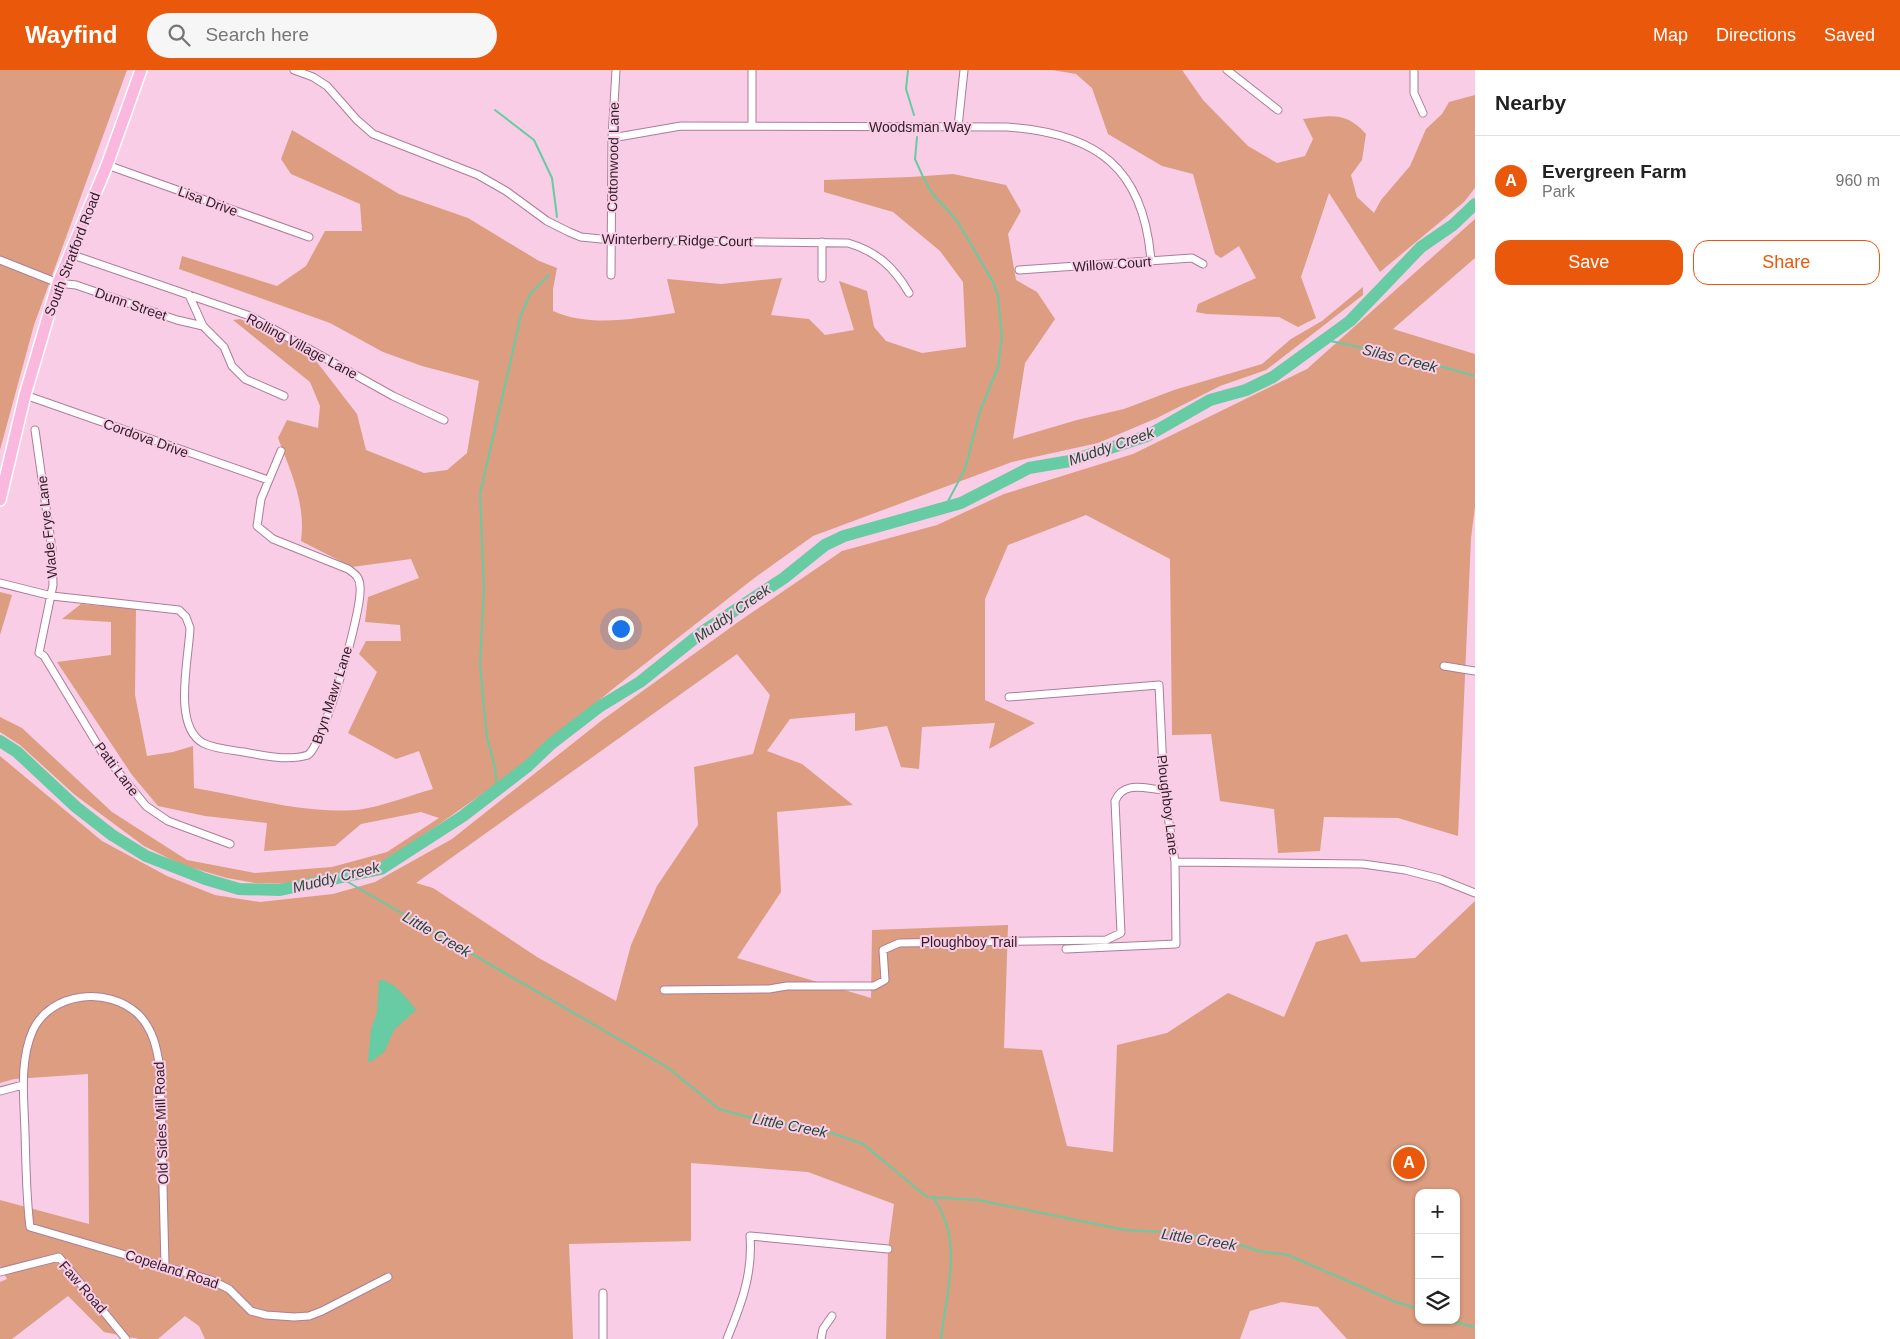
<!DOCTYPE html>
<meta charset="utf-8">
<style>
body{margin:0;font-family:Helvetica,sans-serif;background:#f6f6f6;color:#222}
.controls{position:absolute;right:15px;bottom:15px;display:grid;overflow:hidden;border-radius:10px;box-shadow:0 1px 4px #0004}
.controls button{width:45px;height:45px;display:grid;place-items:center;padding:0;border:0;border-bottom:1px solid #e0e0e0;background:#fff;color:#222;font:25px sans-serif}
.you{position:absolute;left:620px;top:558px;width:18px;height:18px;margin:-12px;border:4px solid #fff;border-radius:50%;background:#1a73e8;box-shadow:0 0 0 8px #1a73e833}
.badge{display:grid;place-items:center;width:32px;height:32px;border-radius:50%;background:#ea580c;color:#fff;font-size:16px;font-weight:700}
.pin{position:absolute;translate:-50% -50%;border:2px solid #fff;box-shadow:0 1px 5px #0006}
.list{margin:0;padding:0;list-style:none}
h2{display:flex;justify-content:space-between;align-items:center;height:65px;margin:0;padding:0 20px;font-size:21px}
h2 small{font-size:16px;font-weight:400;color:#767676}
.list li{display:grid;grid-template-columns:32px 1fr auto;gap:15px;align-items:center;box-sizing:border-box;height:90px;padding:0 20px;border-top:1px solid #e0e0e0}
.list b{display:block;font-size:19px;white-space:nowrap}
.list p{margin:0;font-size:16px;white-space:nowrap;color:#767676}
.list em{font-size:16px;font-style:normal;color:#767676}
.actions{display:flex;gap:10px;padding:15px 20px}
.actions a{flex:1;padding:11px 0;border:1px solid #ea580c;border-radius:15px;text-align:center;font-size:18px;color:#ea580c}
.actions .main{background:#ea580c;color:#fff}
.icon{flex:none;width:28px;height:28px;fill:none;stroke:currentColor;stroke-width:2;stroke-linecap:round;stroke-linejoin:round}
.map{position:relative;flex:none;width:1475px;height:1269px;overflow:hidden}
header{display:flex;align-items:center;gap:30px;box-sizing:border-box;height:70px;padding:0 25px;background:#ea580c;color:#fff}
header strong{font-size:24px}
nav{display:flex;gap:28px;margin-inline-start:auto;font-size:18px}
.search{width:350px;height:45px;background:#f6f6f6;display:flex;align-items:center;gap:12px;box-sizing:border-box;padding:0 18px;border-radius:28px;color:#767676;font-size:19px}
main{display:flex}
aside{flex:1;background:#fff}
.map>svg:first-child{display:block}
.green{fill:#dc9d80;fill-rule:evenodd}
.water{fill:#67cba3}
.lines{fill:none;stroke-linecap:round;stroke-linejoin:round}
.stream{stroke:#67cba3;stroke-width:2}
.river{stroke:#67cba3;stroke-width:12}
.street-casing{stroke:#ae7c98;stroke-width:9}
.primary-casing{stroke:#fff;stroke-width:14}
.street{stroke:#fff;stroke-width:7}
.primary{stroke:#fbb8df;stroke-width:11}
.labels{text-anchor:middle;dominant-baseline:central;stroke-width:4;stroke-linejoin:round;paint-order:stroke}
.street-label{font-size:14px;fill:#311d29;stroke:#f9cde5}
.water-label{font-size:15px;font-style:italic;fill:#1f4a39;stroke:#f9cde5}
</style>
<header>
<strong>Wayfind</strong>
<div class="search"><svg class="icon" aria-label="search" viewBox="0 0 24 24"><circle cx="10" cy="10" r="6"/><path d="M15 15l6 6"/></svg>Search here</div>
<nav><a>Map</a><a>Directions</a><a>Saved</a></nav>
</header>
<main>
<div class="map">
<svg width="1475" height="1269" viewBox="0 0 1475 1269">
<rect width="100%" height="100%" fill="#f9cde5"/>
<path class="green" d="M 0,0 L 127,0 L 34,255 L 0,380 Z
M 1052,0 L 1182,0 L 1203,30 L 1248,76 L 1277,93 L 1305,86 L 1313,69 L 1303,49 C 1332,46 1345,41 1366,64 L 1362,90 L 1351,105 L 1357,127 L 1374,143 L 1381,130 L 1410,96 L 1426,59 L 1442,44 L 1449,32 L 1475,25 L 1475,118 L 1464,132 L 1380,202 L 1329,123 L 1301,207 L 1316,248 L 1298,257 L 1279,247 L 1207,244 L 1196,242 L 1198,234 L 1256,208 L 1239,176 L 1221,188 L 1215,184 L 1193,104 L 1162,96 L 1108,64 L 1092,18 L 1076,4 Z
M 292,60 L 399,124 L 468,148 L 539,191 L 557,198 L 553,219 L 553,241 C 591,258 636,248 675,243 L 667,209 L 721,214 L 782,208 L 771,245 L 809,249 L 825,265 L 854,260 L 839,211 L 867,221 L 874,257 L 886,271 L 922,283 L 966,277 L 963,212 L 940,181 L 893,142 L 824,122 L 824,110 L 910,107 L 953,104 L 1006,115 L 1021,141 L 1008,164 L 1016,210 L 1037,222 L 1055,249 L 1025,293 L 1013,369 L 1077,350 L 1124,339 L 1174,320 L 1262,294 L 1291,269 L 1322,251 L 1363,217 L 1363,225 L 1266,300 L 1220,316 L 1157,348 L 1098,373 L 1012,392 L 813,466 L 753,509 L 614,618 L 502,710 L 381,795 L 292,814 L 255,813 L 227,808 L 182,795 L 144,776 L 75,725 L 20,675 L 0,662 L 0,647 L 22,658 L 112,742 L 187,790 L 255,803 L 332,797 L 387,782 L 439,748 L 421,742 L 361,754 L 335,776 L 264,781 L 267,753 L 205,746 L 158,736 L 132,705 L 57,592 L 111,585 L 111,552 L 62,549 L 81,534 L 136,539 L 135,625 L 147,686 L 173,682 L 193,676 L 194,718 C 248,727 301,744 356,740 C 378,738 411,725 433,719 L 419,681 L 396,689 L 348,663 L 377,602 L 359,584 L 366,571 L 401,571 L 400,555 L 365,552 L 368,527 L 419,508 L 411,489 L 352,497 L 301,471 C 306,434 291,402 278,368 L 287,350 L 318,358 L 320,336 L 310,312 L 233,250 L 240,249 L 272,262 L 313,287 L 357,344 L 366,380 L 424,403 L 447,400 L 467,383 L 479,311 L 422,296 L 383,282 L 330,253 L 179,199 L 182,186 L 277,216 L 306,196 L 325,161 L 362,161 L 360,134 L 291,104 L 281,89 Z
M 1475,149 L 1475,188 L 1393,259 L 1475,284 L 1475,437 L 1471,468 L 1458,766 L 1398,748 L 1324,747 L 1320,781 L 1278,783 L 1274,739 L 1220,731 L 1211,664 L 1172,665 L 1170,489 L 1086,445 L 1008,475 L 985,529 L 985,630 L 1035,653 L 989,679 L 995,653 L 922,657 L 919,699 L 901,697 L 887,656 L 855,661 L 855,643 L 790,649 L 767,681 L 802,694 L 853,735 L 777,742 L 781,822 L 737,888 L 871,928 L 872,860 L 1008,855 L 1004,978 L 1042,980 L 1067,1076 L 1113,1082 L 1117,975 L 1167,963 L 1228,923 L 1284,947 L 1316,872 L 1347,864 L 1361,892 L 1415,888 L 1475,831 L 1475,1269 L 1347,1269 L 1318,1237 L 1282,1232 L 1250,1241 L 1240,1269 L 886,1269 L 888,1179 L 894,1134 L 808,1102 L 691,1093 L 691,1171 L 569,1174 L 573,1269 L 205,1269 L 199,1256 L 185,1246 L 158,1269 L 139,1269 L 104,1262 L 68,1226 L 12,1269 L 0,1269 L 0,1212 L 7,1209 L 0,1196 L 0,1130 L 89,1154 L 88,1004 L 14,1009 L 0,1013 L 0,686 L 102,771 L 167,806 L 215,825 L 260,832 L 333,824 L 375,812 L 452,769 L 601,651 L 741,550 L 842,481 L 937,455 L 1004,424 L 1133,384 L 1307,299 ZM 737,584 L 770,625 L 753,684 L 694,697 L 698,755 L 657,816 L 631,875 L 616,931 L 537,887 L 433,818 L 416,813 ZM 1419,1123 L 1456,1123 L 1456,1250 L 1419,1250 Z
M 0,522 L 12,525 L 0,565 Z"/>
<path class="water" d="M 379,910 C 393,910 408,929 416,940 L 394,960 L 385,981 L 371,992 L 368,991 L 371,959 L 377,943 Z"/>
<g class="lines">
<path class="stream" d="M 908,0 L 906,19 L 914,45
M 495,40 L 534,70 L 552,108 L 557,147
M 917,67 L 915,89 L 924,109 L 932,123 L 958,152 L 993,212 L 998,226 L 1002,267 L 998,297 L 980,341 L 965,399 L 945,437
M 1326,270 L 1418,290 L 1475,306
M 497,719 L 495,697 L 487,668 L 480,595 L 484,518 L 480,424 L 521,245 L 530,224 L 549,205
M 341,808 L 667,997 L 719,1039 L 748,1047 L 826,1061 L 863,1074 L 927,1127 L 978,1130 L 1125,1160 L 1180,1163 L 1232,1172 L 1258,1181 L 1288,1185 L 1396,1232 L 1419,1239
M 934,1129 C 964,1170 946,1223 941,1269
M 1445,1250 L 1475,1257"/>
<path class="river" d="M 0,671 L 17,682 L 76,737 L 112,765 L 146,786 L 205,809 L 239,819 L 280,820 L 381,799 L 463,746 L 528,696 L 551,674 L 599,637 L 640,612 L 705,560 L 784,508 L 825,475 L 844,466 L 961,433 L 1029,398 L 1070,391 L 1147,366 L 1210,330 L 1246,320 L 1273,307 L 1350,251 L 1421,177 L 1453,155 L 1475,134"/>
<defs>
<path id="street" d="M 294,0 L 313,7 L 327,16 L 357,50 L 373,64 L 478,105 L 506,121 L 547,151 L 569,162 L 581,167 L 611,170 L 848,173 C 876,181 894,197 909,223
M 1227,0 L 1278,40
M 1414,0 L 1414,23 L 1423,43
M 752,56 L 752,0
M 958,57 L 964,0
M 612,68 L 681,56 L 1007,57 C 1097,63 1144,98 1151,191
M 107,95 L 309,167
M 70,184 L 250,246 L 393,326 L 444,350
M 0,190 L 58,213 L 76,215 L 177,250 L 203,256
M 1019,200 L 1192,188 L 1203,194
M 611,205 L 612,68 L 616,0
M 822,208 L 822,172
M 189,225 L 203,256 L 224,277 L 232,296 L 245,309 L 284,326
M 25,325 L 268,410
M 35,360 L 52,479 L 53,515 L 39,583 L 44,586 L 102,682 L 146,736 L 168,751 L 230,774
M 0,513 L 52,526 L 179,540 L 186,547 L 190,558 C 189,588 172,656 203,673 C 215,679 231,680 244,682 C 264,686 289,691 308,685 C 324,673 363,539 360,517 C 360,507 355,504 348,499 L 273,469 L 257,456 L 261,429 L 281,381
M 1444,596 L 1475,601
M 1009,627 L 1159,615 L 1164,720 L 1175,792 L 1176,874 L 1066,879
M 1175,792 L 1363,794 L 1405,800 L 1440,809 L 1475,823
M 664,920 L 769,919 L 787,916 L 874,916 L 885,910 L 883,880 L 899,873 L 1106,870 L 1121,863 L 1115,731 C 1124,710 1145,719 1164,720
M 0,1021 L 23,1015
M 165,1195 L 160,999 C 157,978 153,959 138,944 C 108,916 51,922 33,960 C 19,991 24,1029 25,1062 C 26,1094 26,1125 30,1157 L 211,1210 L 229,1219 L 251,1241 L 266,1245 L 294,1247 L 309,1246 L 322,1241 L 388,1207
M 0,1202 L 59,1187 L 126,1269
M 603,1269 L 603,1223
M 727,1269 C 741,1235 753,1204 750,1166 L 888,1179
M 821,1269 L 823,1259 L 832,1246"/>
<path id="primary" d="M 0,430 L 25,325 L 58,213 L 107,95 L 141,0"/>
</defs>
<use href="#street" class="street-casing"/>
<use href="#primary" class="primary-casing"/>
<use href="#street" class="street"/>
<use href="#primary" class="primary"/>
</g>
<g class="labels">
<g class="street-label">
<text x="920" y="57">Woodsman Way</text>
<text transform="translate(613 87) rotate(-89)">Cottonwood Lane</text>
<text transform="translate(208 131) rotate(20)">Lisa Drive</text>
<text transform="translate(677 170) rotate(1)">Winterberry Ridge Court</text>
<text transform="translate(72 184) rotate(-69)">South Stratford Road</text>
<text transform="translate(1112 194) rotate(-4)">Willow Court</text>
<text transform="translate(131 234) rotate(19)">Dunn Street</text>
<text transform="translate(302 276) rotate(28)">Rolling Village Lane</text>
<text transform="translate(146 368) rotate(20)">Cordova Drive</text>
<text transform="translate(47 457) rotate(-96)">Wade Frye Lane</text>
<text transform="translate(332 625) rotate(-72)">Bryn Mawr Lane</text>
<text transform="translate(117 699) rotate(53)">Patti Lane</text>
<text transform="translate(1168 735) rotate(83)">Ploughboy Lane</text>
<text x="969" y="872">Ploughboy Trail</text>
<text transform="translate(161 1053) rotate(-92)">Old Sides Mill Road</text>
<text transform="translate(172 1199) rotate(18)">Copeland Road</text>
<text transform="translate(83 1217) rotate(49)">Faw Road</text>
</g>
<g class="water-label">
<text transform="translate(1400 288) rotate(14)">Silas Creek</text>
<text transform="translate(1111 376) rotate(-19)">Muddy Creek</text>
<text transform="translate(732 543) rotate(-35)">Muddy Creek</text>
<text transform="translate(336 807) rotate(-14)">Muddy Creek</text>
<text transform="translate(437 864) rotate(30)">Little Creek</text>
<text transform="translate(790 1055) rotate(11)">Little Creek</text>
<text transform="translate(1199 1169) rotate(9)">Little Creek</text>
</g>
</g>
</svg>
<div class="controls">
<button>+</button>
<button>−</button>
<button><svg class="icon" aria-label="layers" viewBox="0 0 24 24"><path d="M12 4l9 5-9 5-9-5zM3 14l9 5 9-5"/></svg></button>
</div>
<div class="you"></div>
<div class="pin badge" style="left:1409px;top:1093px">A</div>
</div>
<aside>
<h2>Nearby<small></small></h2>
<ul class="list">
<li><span class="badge">A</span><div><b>Evergreen Farm</b><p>Park</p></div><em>960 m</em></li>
</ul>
<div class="actions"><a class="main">Save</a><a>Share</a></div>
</aside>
</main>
